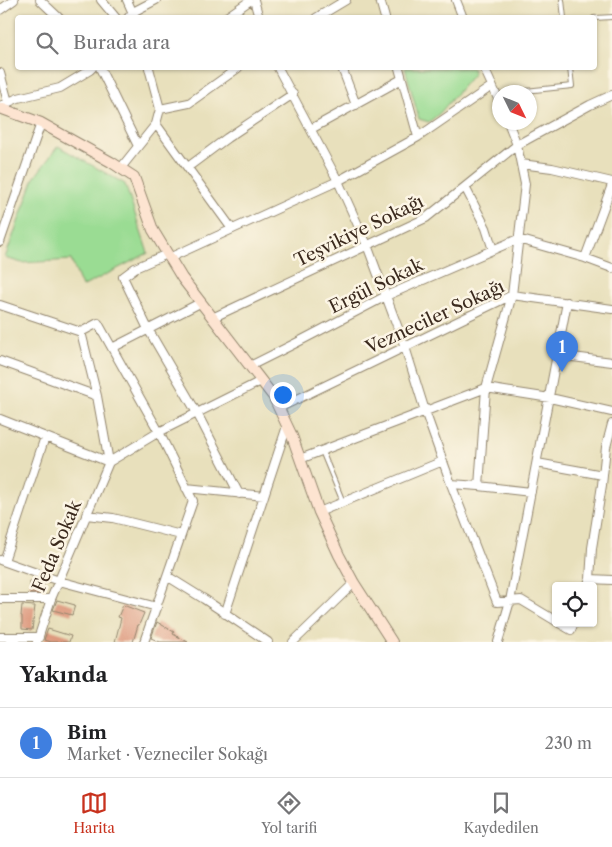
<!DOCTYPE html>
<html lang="tr">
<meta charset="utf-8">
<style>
body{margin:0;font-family:"Libre Caslon Text",serif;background:#f2f2f2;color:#202124}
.controls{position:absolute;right:15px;bottom:15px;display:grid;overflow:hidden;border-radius:5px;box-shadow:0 1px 4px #0004}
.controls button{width:45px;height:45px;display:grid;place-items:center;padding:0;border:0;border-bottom:1px solid #e0e0e0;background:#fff;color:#202124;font:25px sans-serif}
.compass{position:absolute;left:492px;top:85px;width:45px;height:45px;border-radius:50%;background:#fff;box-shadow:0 1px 4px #0004;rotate:133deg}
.you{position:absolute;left:282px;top:394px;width:18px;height:18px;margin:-12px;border:4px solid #fff;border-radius:50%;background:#1a73e8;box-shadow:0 0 0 8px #1a73e833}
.badge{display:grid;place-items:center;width:32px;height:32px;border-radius:50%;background:#c8321e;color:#fff;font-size:16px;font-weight:700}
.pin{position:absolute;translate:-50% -41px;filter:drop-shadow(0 1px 2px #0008)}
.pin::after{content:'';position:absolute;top:26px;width:18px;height:15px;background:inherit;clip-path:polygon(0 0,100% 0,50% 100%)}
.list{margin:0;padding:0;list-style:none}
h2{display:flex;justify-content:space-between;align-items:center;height:65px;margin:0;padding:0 20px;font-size:21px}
h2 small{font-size:16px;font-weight:400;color:#757577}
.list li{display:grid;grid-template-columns:32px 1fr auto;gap:15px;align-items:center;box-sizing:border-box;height:70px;padding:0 20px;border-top:1px solid #e0e0e0}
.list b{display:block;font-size:19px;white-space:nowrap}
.list p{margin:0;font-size:16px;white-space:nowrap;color:#757577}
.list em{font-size:16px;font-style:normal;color:#757577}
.icon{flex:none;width:28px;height:28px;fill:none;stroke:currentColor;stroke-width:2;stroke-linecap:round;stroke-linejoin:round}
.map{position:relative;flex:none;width:612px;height:642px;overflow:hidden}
.search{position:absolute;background:#fff;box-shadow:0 1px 4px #0004;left:15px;right:15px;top:15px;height:55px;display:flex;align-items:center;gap:12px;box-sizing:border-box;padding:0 18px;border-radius:5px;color:#757577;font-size:19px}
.sheet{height:135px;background:#fff}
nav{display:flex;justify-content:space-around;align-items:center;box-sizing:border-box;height:70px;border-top:1px solid #e0e0e0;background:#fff;font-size:14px;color:#757577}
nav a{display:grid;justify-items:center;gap:2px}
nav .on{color:#c8321e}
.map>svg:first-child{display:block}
.green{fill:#9adc93;stroke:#6a8358}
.building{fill:#dd987d}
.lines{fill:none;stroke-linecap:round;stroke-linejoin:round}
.lane-casing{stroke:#92856d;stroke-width:6}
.street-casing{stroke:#92856d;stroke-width:10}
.secondary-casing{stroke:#92856d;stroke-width:12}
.lane{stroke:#fff;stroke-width:4}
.street{stroke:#fff;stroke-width:8}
.secondary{stroke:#fde4d1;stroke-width:10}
.labels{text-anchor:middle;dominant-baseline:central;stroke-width:5;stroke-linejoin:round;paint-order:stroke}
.street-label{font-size:18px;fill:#3b2a1e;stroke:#fcf5e5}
</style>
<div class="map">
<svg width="612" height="642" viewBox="0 0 612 642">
<rect width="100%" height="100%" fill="#fcf5e5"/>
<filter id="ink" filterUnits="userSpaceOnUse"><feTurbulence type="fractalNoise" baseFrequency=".02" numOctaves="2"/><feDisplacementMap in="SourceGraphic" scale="10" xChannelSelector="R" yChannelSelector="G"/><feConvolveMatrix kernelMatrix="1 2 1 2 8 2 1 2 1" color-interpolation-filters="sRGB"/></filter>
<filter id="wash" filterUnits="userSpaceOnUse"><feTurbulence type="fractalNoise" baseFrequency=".0096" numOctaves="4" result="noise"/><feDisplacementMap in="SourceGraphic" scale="20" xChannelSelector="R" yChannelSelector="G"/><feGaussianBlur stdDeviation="1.12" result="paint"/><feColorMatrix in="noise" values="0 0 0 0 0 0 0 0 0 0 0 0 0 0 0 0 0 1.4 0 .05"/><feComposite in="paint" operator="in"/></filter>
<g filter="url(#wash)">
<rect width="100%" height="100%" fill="#e8e0bc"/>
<path class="green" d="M 405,68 L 472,68 L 474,73 L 440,113 L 429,122 L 419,119 Z
M 58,146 L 125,184 L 148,253 L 82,287 L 71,260 L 22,263 L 5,258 L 34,178 Z"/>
<g id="blocks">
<path class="building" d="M 30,582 L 44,582 L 44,593 L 30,593 Z
M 57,600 L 75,605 L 72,615 L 53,610 Z
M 22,605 L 35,606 L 32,630 L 22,629 L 22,616 L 21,616 Z
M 123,605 L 144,613 L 139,625 L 138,625 L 133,642 L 115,642 L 121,618 L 118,617 Z
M 157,622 L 174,632 L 173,634 L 188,642 L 160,642 L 151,638 Z
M 48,629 L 71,636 L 69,642 L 50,642 L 44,640 Z"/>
</g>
</g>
<g filter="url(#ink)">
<use href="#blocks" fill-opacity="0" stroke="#92856d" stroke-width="1"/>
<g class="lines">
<defs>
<path id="lane" d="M 562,0 L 564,18
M 594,18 L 612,17
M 516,92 L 572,86 L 570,68
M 322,451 L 343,502"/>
<path id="street" d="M 40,0 L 59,18
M 101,0 L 116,18
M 127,0 L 135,18
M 254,0 L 259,18
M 380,0 L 385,18
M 456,0 L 463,18
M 0,10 L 14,0
M 128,18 L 133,12 L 156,0
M 225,18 L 251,0
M 316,18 L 346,0
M 100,68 L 138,146
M 278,68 L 338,181 L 367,245 L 405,347 L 425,411 L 451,484 L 497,602 L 521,600 L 556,621
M 342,68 L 356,105
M 399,68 L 418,137
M 484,68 L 500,103
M 0,73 L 8,102
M 0,106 L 18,98 L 60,88 L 90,70 L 92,68
M 160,109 L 189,103 L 238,68
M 156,124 L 232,229
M 311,129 L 402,79
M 521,164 L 552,168 L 612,182
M 188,167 L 227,138 L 293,94
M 120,169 L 156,124 L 160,109 L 149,68
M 465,187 L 486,228 L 493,250
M 0,242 L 41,123
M 167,254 L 135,268 L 123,277 L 148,329 L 197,413 L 239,494
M 169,258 L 338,181 L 418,137 L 492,86
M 585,258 L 612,185
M 0,305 L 81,332
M 212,318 L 426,218 L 517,145 L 590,105 L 612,95
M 112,348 L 200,303
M 557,355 L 612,362
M 0,361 L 97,396
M 250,366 L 298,342 L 386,296 L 518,239 L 585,258 L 612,268
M 279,408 L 512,295 L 612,309
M 0,419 L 109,462
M 300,459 L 486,388 L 550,398 L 612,412
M 109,462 L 97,396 L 81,332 L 98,323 L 159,432 L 193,501 L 144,642
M 109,462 L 159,432 L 261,381
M 537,463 L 603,475
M 451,484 L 479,486 L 531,492
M 479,486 L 486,388 L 512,295 L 525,184 L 517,145 L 508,122
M 186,488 L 264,496
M 319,512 L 443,461
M 86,515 L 113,518 L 181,535
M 0,560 L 59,581 L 157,607
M 4,561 L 45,437
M 167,576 L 204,599 L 268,642
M 590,579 L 612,580
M 587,586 L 590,579 L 592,548 L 602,485 L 606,447 L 612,424
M 0,599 L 51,599
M 225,614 L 287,426
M 559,623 L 571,630 L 574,623
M 0,637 L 39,637
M 37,642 L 51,599 L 109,462
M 293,642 L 354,583
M 498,642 L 510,601 L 567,302"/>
<path id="secondary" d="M 0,108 L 41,123 L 111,162 L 134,177 L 153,230 L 182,278 L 273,396 L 292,436 L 319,512 L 339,555 L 354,583 L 392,642"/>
</defs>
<use href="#lane" class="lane-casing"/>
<use href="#street" class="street-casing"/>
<use href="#secondary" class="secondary-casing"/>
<use href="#lane" class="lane"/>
<use href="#street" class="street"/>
<use href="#secondary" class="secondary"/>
</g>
</g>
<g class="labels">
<g class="street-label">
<text transform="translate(359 231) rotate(-26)">Teşvikiye Sokağı</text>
<text transform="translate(376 286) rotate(-26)">Ergül Sokak</text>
<text transform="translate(435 317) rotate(-25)">Vezneciler Sokağı</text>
<text transform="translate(57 546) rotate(-67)">Feda Sokak</text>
</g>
</g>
</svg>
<div class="controls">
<button><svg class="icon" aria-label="locate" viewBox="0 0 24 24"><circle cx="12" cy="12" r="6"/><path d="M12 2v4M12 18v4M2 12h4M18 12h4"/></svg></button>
</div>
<svg class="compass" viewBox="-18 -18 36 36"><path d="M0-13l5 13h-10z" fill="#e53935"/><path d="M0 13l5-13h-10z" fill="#757577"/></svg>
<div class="you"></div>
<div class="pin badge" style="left:562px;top:372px;background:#3f7fe0">1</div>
<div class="search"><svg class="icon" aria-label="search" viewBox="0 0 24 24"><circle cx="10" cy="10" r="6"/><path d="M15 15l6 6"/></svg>Burada ara</div>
</div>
<section class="sheet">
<h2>Yakında<small></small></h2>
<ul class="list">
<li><span class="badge" style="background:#3f7fe0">1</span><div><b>Bim</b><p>Market · Vezneciler Sokağı</p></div><em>230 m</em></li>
</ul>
</section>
<nav>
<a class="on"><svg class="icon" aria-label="map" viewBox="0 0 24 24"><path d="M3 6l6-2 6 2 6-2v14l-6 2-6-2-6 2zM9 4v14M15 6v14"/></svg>Harita</a>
<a><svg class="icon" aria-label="directions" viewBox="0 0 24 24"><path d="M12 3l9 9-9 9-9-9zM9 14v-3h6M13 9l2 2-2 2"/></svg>Yol tarifi</a>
<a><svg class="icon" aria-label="saved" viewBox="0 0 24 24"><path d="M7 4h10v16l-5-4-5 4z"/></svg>Kaydedilen</a>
</nav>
